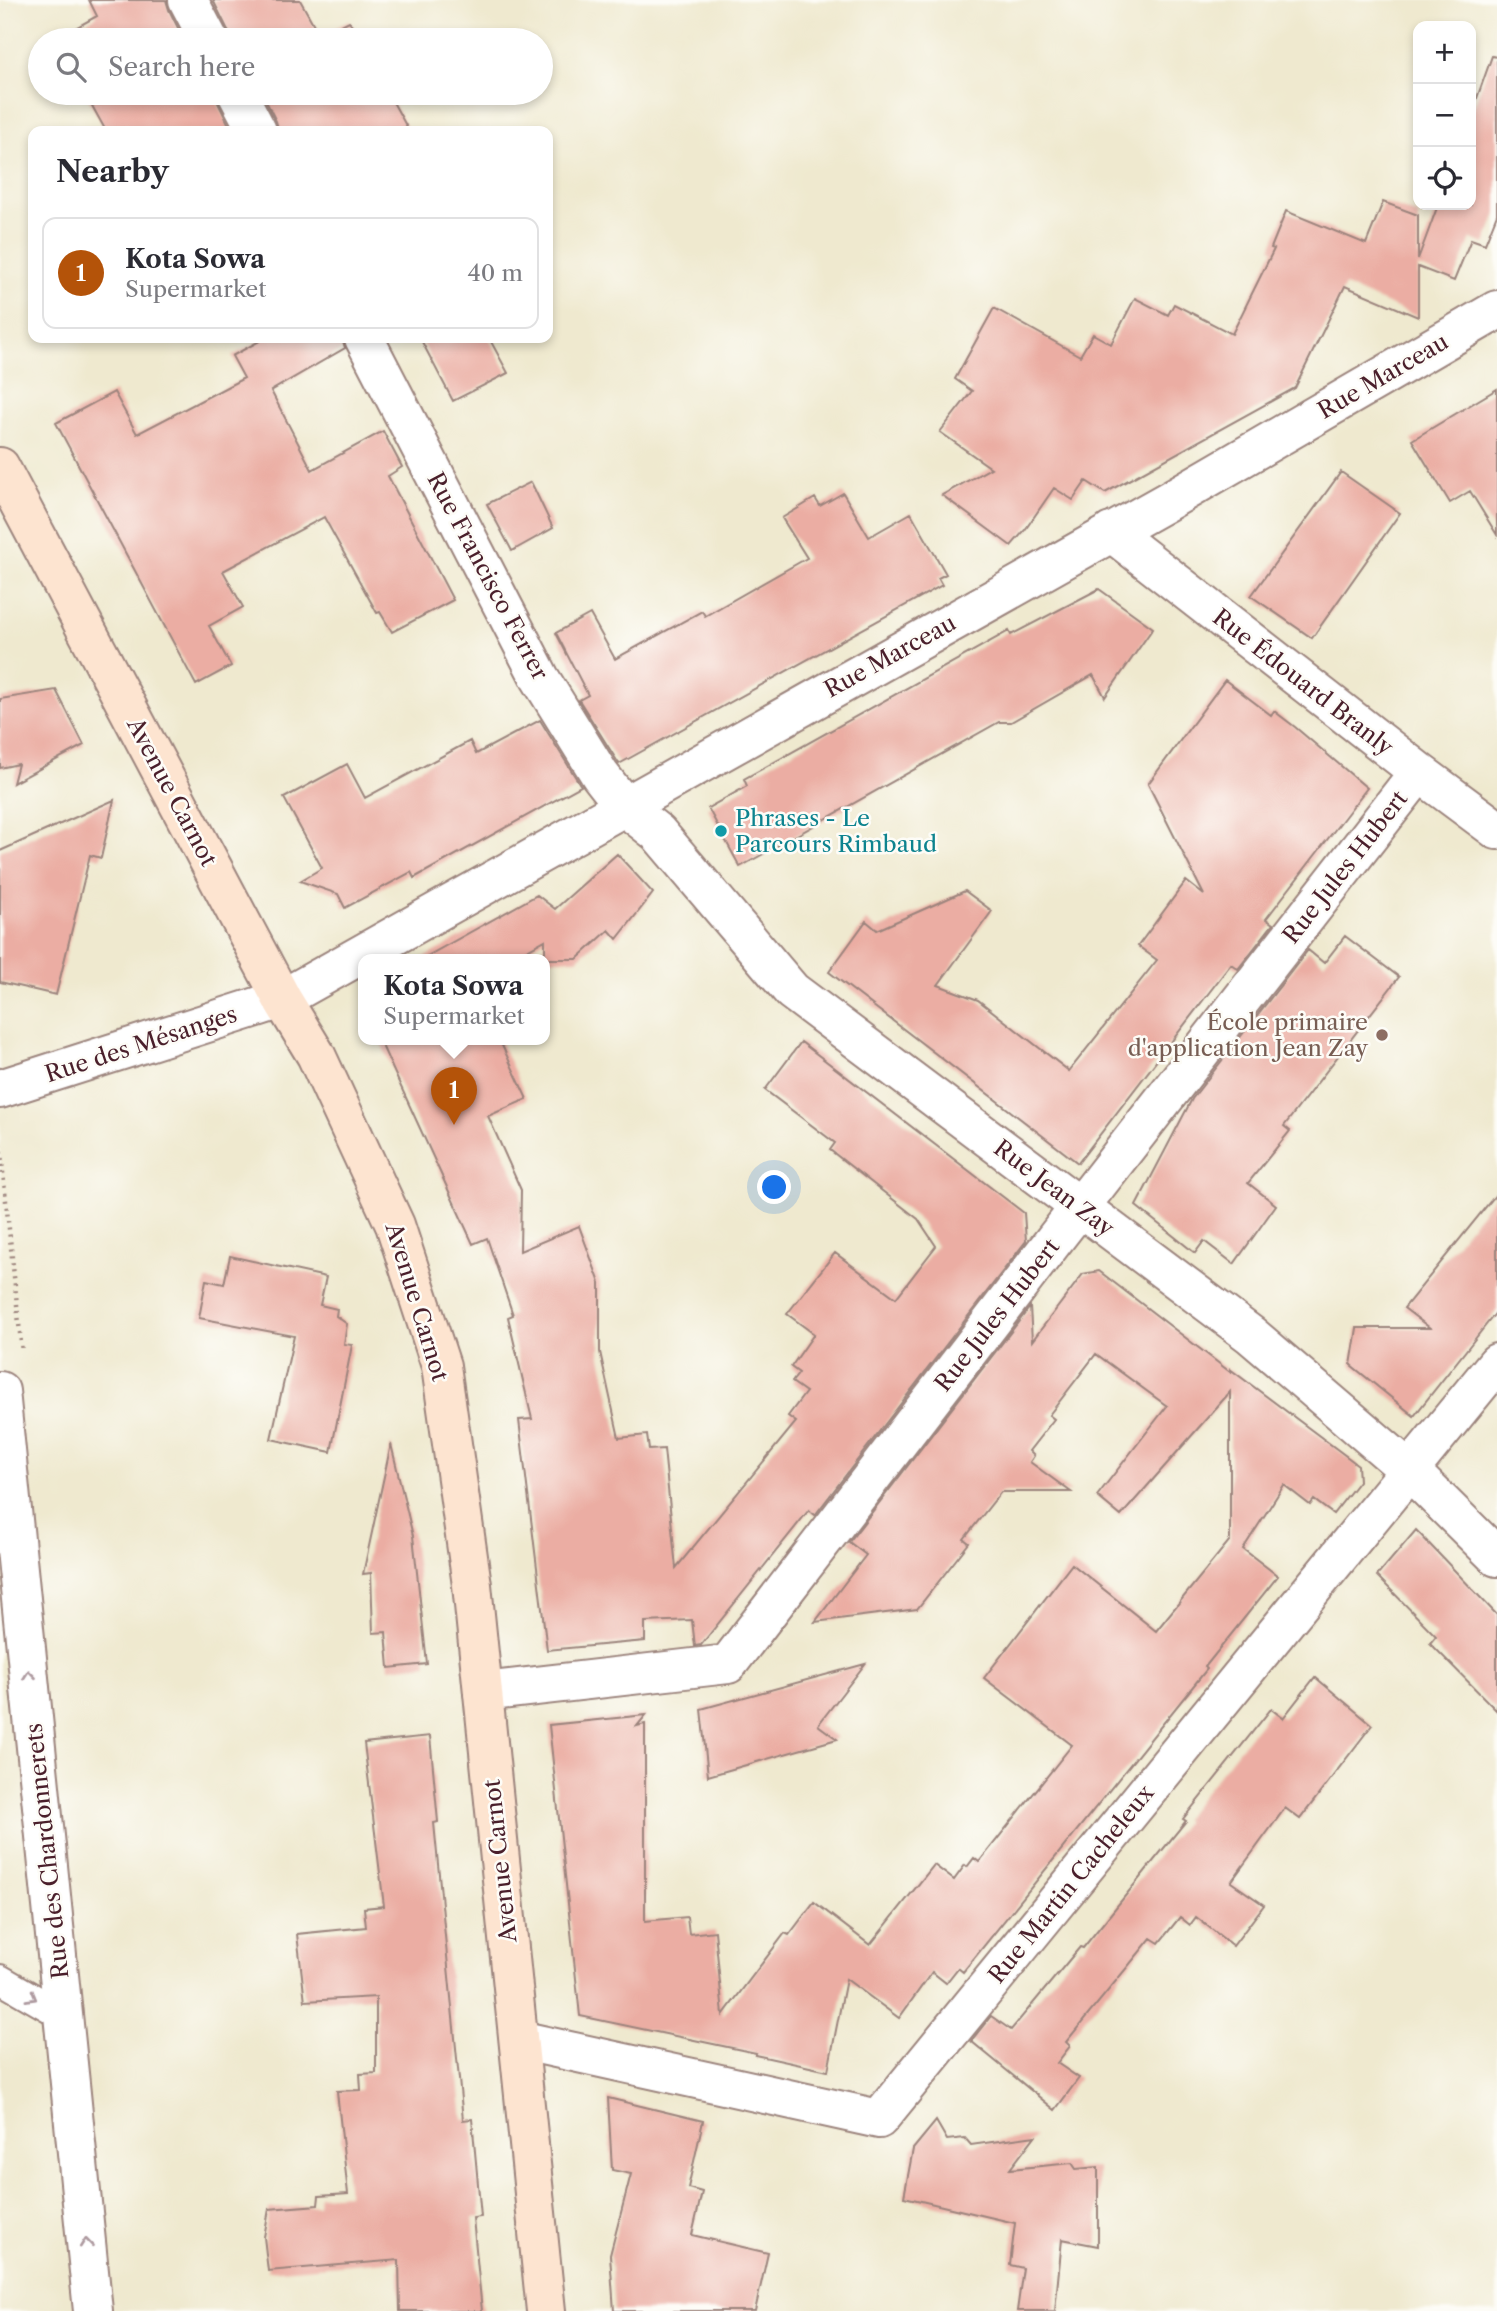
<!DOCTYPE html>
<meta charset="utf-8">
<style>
body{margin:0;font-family:"Libre Caslon Text",serif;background:#f2f2f3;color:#2b2b33}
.controls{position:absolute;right:21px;top:21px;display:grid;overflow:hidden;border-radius:14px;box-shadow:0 4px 10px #0003}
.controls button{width:63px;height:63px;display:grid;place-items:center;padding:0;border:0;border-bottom:2px solid #e1e1e2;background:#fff;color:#2b2b33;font:35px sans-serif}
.you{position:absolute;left:775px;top:1188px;width:24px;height:24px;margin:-18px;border:5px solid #fff;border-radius:50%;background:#1a73e8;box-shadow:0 0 0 10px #1a73e833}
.badge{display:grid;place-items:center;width:46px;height:46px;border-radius:50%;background:#b45309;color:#fff;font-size:23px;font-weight:700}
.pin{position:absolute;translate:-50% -58px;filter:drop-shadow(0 2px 4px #0008)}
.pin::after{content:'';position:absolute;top:37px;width:24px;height:21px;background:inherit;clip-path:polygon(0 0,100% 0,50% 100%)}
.popup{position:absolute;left:358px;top:954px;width:192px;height:91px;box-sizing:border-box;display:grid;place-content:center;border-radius:14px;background:#fff;filter:drop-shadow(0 2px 5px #0005);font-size:23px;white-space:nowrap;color:#7c7c81}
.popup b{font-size:26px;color:#2b2b33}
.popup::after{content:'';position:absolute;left:50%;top:100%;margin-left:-14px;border:14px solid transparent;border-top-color:#fff}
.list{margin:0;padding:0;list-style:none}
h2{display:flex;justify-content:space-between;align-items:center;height:91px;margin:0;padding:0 28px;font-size:30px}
h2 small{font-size:23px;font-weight:400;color:#7c7c81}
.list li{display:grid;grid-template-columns:46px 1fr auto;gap:21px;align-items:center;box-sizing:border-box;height:112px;margin:0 14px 14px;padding:0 14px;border:2px solid #e1e1e2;border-radius:14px}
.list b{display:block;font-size:26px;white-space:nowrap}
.list p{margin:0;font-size:23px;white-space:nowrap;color:#7c7c81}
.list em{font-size:23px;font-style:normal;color:#7c7c81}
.icon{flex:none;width:38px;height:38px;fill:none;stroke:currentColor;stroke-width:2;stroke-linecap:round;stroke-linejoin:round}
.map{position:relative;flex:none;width:1497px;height:2311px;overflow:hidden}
.search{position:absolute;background:#fff;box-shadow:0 4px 10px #0003;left:28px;top:28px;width:525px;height:77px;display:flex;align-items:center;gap:18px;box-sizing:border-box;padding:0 24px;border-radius:38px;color:#7c7c81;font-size:26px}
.panel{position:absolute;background:#fff;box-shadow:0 4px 10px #0003;left:28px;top:126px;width:525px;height:217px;border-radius:14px}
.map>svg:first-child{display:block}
.building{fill:#ebada3}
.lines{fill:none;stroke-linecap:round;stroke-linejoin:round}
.service-casing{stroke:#9c847d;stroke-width:32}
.minor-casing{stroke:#9c847d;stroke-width:42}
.secondary-casing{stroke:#9c847d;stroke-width:42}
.path{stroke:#9c847d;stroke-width:4.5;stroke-dasharray:2 5;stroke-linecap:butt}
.service{stroke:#fff;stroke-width:28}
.minor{stroke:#fff;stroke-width:38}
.secondary{stroke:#fde4d0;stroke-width:38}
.oneway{stroke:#ae9aa0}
.culture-dot{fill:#0f9aa8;stroke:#fdfcf7;stroke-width:2.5}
.education-dot{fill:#8d6e63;stroke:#fdfcf7;stroke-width:2.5}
.labels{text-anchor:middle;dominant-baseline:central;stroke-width:5;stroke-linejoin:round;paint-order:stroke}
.street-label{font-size:23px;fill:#4a1f2b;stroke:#fdfcf7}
.culture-label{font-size:23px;fill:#0d838f;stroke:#fdfcf7;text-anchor:start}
.education-label{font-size:23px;fill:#785e54;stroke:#fdfcf7;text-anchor:end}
</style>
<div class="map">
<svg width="1497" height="2311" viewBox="0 0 1497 2311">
<rect width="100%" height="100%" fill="#fdfcf7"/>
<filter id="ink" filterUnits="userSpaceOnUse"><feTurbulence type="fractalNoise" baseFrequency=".0143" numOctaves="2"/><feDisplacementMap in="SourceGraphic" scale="14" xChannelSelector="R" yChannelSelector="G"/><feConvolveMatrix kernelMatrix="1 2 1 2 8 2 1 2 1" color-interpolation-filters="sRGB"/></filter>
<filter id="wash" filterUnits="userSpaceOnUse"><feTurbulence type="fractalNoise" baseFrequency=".00686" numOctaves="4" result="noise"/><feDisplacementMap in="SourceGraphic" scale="28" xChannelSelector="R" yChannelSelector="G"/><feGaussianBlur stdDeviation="1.57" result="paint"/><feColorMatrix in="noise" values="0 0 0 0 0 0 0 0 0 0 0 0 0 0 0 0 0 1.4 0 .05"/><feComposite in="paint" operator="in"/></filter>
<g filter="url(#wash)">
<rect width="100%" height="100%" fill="#efe9cf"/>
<g id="blocks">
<path class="building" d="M 89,0 L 166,0 L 169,10 L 184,40 L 61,40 L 59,37 L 97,16 Z
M 213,0 L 300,0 L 320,36 L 349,21 L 360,40 L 231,40 L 228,30 Z
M 1492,56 L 1497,57 L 1497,214 L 1485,244 L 1471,239 L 1454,281 L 1418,267 L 1418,317 L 1345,286 L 1295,388 L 1105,493 L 1086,481 L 1073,500 L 1054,488 L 1025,530 L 1011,546 L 942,495 L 991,468 L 940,432 L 972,391 L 955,379 L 994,308 L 1080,356 L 1093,334 L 1111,344 L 1135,298 L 1168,315 L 1174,304 L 1232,334 L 1274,249 L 1271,248 L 1286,211 L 1366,244 L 1383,202 L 1418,215 L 1418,259 L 1438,205 L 1471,205 L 1471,115 Z
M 85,93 L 215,93 L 218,103 L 232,131 L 106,131 Z
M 262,93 L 388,93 L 409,131 L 279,131 L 276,121 Z
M 265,338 L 342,338 L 345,348 L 271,391 L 312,470 L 383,431 L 402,467 L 388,476 L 453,600 L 392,632 L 380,612 L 377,613 L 324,517 L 223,571 L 243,607 L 209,626 L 231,666 L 196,685 L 56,423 L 114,392 L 137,434 L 244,378 L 232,356 Z
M 420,338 L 489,338 L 508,373 L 453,401 Z
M 1497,389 L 1497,535 L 1470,491 L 1450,503 L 1412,440 Z
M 1341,472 L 1400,513 L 1312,638 L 1251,596 Z
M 531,482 L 553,528 L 512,551 L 487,504 Z
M 843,493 L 869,537 L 911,513 L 946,574 L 938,578 L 942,585 L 619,764 L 579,700 L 588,695 L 556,633 L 590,614 L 615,659 L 702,611 L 705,616 L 807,558 L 782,518 L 815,498 L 820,506 Z
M 1099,589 L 1153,628 L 1105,697 L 1093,675 L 1011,722 L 999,722 L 740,867 L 708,808 L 747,786 L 744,779 L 1009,631 L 1011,635 Z
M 1225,680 L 1271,715 L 1274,711 L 1295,727 L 1367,788 L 1266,919 L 1273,924 L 1238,969 L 1231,964 L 1078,1163 L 829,972 L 866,921 L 877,930 L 965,891 L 992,911 L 938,985 L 978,1000 L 1069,1071 L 1157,960 L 1138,946 L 1186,881 L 1204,895 L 1148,784 Z
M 56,690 L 84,745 L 13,783 L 18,764 L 0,768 L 0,699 Z
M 540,720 L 581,786 L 414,878 L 411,872 L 345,908 L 338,894 L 300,881 L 322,868 L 284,798 L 347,764 L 365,798 L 470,741 L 476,754 Z
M 114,800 L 101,858 L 90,855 L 56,995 L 0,982 L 0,851 Z
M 617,854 L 653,893 L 617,939 L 609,930 L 577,959 L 545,959 L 545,940 L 511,959 L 422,959 L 537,895 L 555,909 Z
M 1345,936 L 1399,977 L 1284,1126 L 1290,1131 L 1248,1183 L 1276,1205 L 1234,1264 L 1204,1241 L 1195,1253 L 1136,1206 L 1192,1099 L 1308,950 L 1324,963 Z
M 379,1039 L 499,1039 L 527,1099 L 488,1116 L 521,1190 L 520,1251 L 579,1226 L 600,1283 L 600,1352 L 619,1438 L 647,1435 L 649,1450 L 664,1449 L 676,1568 L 796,1422 L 788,1416 L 806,1392 L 792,1382 L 799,1373 L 791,1367 L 814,1334 L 787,1314 L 835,1253 L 896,1298 L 936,1246 L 918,1219 L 830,1150 L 835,1143 L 765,1090 L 801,1042 L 1024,1213 L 1026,1241 L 815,1515 L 809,1510 L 701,1645 L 695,1646 L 692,1620 L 645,1622 L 645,1641 L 547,1650 L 519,1420 L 532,1419 L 508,1317 L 513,1315 L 487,1238 L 473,1244 Z
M 1497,1193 L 1497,1311 L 1414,1416 L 1351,1365 L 1357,1328 L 1430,1328 L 1404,1308 Z
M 230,1256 L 326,1277 L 320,1305 L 337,1309 L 336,1316 L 347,1324 L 344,1344 L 352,1345 L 331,1452 L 271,1439 L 294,1336 L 199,1318 L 206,1280 L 224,1284 Z
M 1099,1271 L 1230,1372 L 1230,1369 L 1358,1465 L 1359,1481 L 1333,1514 L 1314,1500 L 1310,1505 L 1284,1485 L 1243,1549 L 1278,1576 L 1205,1667 L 1207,1669 L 963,1972 L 958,1968 L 946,1983 L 932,1972 L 899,2018 L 846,1979 L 828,2071 L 755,2055 L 756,2053 L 580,2016 L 549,1725 L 646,1715 L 637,1726 L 645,1724 L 645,1921 L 687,1917 L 689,1934 L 715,1931 L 723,2015 L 785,1933 L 789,1935 L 814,1902 L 870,1945 L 934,1865 L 954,1880 L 965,1865 L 967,1867 L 974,1858 L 979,1862 L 1072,1745 L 984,1678 L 1072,1564 L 1156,1631 L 1230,1540 L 1230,1392 L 1121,1516 L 1097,1496 L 1167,1406 L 1096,1354 L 1049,1415 L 1054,1419 L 1029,1451 L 1034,1456 L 1030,1462 L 1071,1492 L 1001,1492 L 964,1539 L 969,1543 L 917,1609 L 815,1622 L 866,1555 L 849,1542 L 1030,1307 L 1032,1341 L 1083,1274 Z
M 391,1444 L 413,1536 L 427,1664 L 389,1668 L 386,1632 L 373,1633 L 371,1573 L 363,1574 Z
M 1416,1530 L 1497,1615 L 1497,1711 L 1430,1643 L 1436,1636 L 1377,1576 Z
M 865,1664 L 818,1725 L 837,1739 L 708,1776 L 701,1709 Z
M 1315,1677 L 1372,1725 L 1300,1819 L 1285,1808 L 1231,1882 L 1264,1905 L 1233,1946 L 1196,1917 L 1190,1925 L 1180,1917 L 1159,1943 L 1151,1938 L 1066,2042 L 1070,2046 L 1057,2063 L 1079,2078 L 1055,2110 L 971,2041 L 991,2016 L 1011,2030 L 1080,1947 L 1083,1948 L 1186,1821 L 1183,1819 L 1271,1709 L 1283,1718 Z
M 430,1736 L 438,1822 L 434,1823 L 463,2120 L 472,2119 L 481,2217 L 473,2218 L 482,2311 L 400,2311 L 399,2260 L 268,2271 L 264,2237 L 269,2209 L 318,2205 L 319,2196 L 348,2194 L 337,2091 L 361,2090 L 360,2074 L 376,2073 L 376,1997 L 305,2001 L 297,1934 L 366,1927 L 364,1908 L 384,1906 L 364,1743 Z
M 608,2098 L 703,2121 L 688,2188 L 702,2192 L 692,2235 L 768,2253 L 755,2311 L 614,2311 L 610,2255 L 631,2174 L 612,2170 Z
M 936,2121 L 947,2140 L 965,2138 L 971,2145 L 1035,2136 L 1010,2169 L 1072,2163 L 1076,2169 L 1098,2167 L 1098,2246 L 1062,2239 L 1055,2311 L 1017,2311 L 1023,2268 L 1010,2265 L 1015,2223 L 904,2197 L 913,2149 Z"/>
</g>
</g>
<g filter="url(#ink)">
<use href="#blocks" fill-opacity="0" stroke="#9c847d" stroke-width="2"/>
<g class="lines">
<defs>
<path id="service" d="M 0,1979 L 64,2016"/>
<path id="minor" d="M 188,0 L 209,40
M 237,93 L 257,131
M 364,338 L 540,678 L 600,775 L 625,807 L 658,833 L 792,991 L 1251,1335 L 1409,1470 L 1497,1557
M 1111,532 L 1419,772 L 1497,830
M 0,1089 L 282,999 L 1168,501 L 1497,310
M 0,1391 L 93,2311
M 483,1692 L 728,1664 L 1058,1235 L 1419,772
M 519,2040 L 879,2119 L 1497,1363"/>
<path id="secondary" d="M 0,467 L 282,999 L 316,1055 L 395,1225 L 441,1366 L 472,1585 L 546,2311"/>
</defs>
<use href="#service" class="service-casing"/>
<use href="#minor" class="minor-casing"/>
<use href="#secondary" class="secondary-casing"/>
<path class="path" d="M 0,1144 L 22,1352"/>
<use href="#service" class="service"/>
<use href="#minor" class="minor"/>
<use href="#secondary" class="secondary"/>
</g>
<defs><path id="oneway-chevron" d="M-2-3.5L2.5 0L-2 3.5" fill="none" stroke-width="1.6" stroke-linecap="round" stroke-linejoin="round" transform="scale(1.75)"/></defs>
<g class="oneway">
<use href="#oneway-chevron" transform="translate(29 1675) rotate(-96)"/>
<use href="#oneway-chevron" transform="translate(32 1997) rotate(30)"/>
<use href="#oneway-chevron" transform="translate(86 2243) rotate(-96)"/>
</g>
</g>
<circle class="culture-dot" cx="721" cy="831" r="7"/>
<circle class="education-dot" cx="1382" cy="1035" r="7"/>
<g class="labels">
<g class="street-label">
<text transform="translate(1383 376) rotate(-30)">Rue Marceau</text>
<text transform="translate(488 576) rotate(62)">Rue Francisco Ferrer</text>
<text transform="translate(890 656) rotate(-29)">Rue Marceau</text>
<text transform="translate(1303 682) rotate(38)">Rue Édouard Branly</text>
<text transform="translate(172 792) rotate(62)">Avenue Carnot</text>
<text transform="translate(1345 867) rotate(-52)">Rue Jules Hubert</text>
<text transform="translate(141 1044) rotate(-18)">Rue des Mésanges</text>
<text transform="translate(1054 1188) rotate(37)">Rue Jean Zay</text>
<text transform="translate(417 1302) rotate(73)">Avenue Carnot</text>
<text transform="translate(997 1315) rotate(-52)">Rue Jules Hubert</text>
<text transform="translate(47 1851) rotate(-96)">Rue des Chardonnerets</text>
<text transform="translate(500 1861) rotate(-96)">Avenue Carnot</text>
<text transform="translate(1071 1884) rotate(-51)">Rue Martin Cacheleux</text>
</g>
<g class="culture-label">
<text x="735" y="818">Phrases - Le<tspan x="735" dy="26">Parcours Rimbaud</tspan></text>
</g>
<g class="education-label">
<text x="1368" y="1022">École primaire<tspan x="1368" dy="26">d'application Jean Zay</tspan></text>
</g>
</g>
</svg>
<div class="controls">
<button>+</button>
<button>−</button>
<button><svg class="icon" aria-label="locate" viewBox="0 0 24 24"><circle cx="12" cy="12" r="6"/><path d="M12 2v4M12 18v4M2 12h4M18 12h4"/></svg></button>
</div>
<div class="you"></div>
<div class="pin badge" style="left:454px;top:1125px">1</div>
<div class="popup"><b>Kota Sowa</b>Supermarket</div>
<div class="search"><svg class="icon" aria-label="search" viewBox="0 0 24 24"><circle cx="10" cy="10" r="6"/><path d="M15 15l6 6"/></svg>Search here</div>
<section class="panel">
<h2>Nearby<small></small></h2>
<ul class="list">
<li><span class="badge">1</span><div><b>Kota Sowa</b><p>Supermarket</p></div><em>40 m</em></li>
</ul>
</section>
</div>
